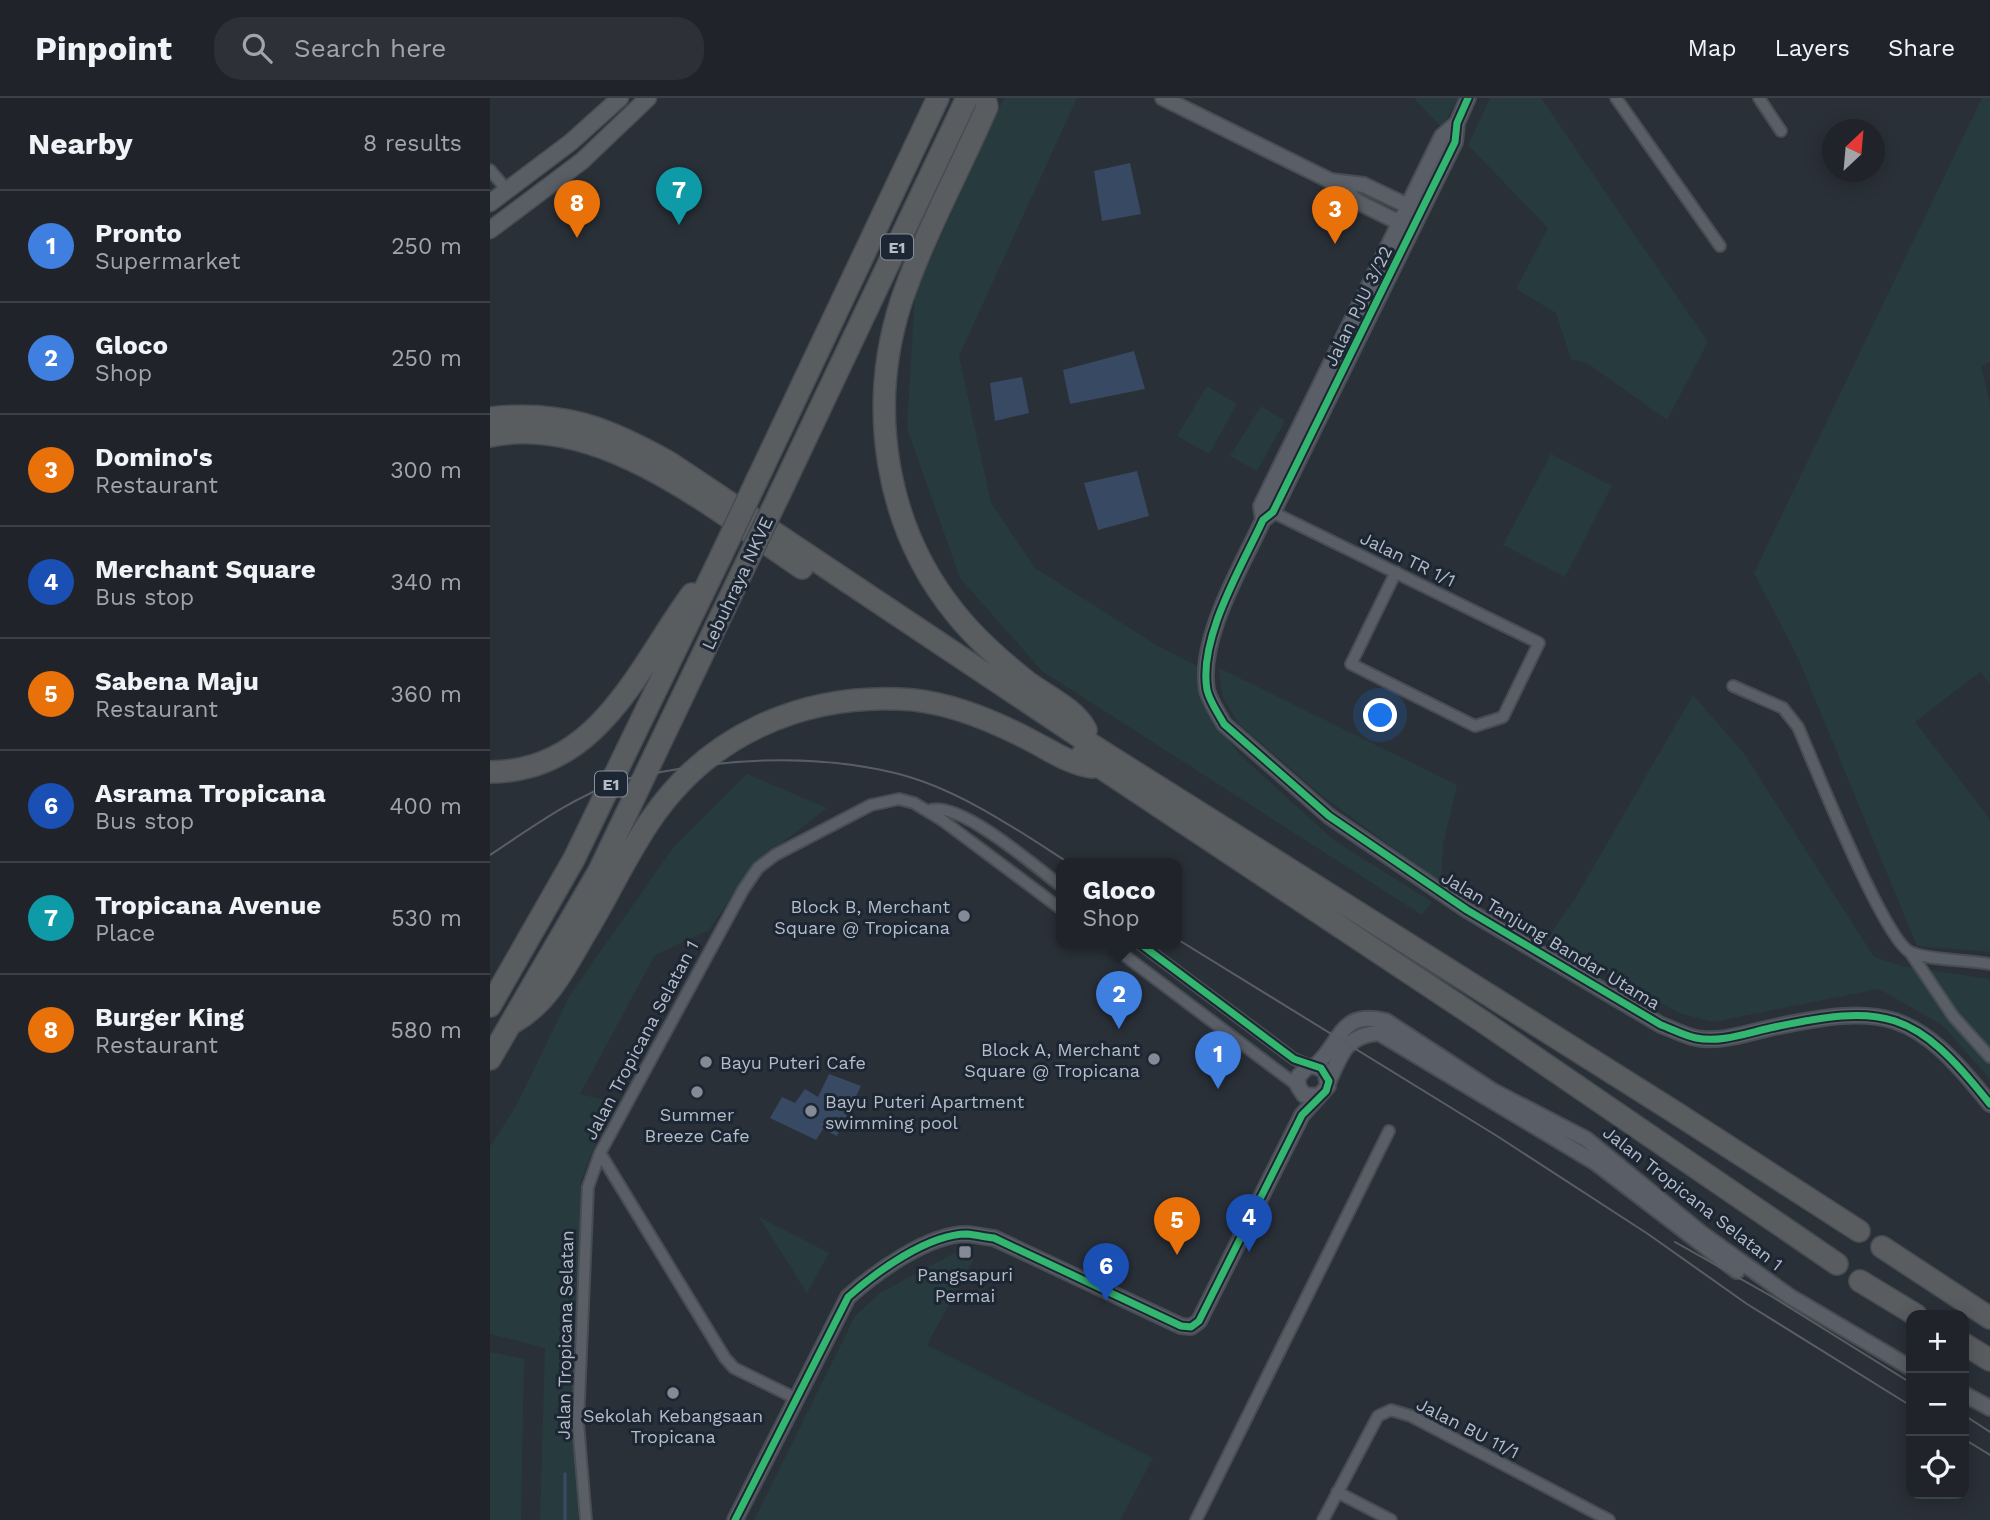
<!DOCTYPE html>
<meta charset="utf-8">
<style>
body{margin:0;font-family:"Work Sans",sans-serif;background:#2d3036;color:#f1f3f6}
.controls{position:absolute;right:21px;bottom:21px;display:grid;overflow:hidden;border-radius:14px;box-shadow:0 4px 18px #0003}
.controls button{width:63px;height:63px;display:grid;place-items:center;padding:0;border:0;border-bottom:2px solid #3d4147;background:#20242a;color:#f1f3f6;font:35px sans-serif}
.compass{position:absolute;left:1332px;top:21px;width:63px;height:63px;border-radius:50%;background:#20242a;box-shadow:0 4px 18px #0003;rotate:26deg}
.you{position:absolute;left:891px;top:618px;width:24px;height:24px;margin:-18px;border:5px solid #fff;border-radius:50%;background:#1a73e8;box-shadow:0 0 0 10px #1a73e833}
.badge{display:grid;place-items:center;width:46px;height:46px;border-radius:50%;background:#d93025;color:#fff;font-size:23px;font-weight:700}
.pin{position:absolute;translate:-50% -58px;filter:drop-shadow(0 2px 4px #0008)}
.pin::after{content:'';position:absolute;top:37px;width:24px;height:21px;background:inherit;clip-path:polygon(0 0,100% 0,50% 100%)}
.popup{position:absolute;left:566px;top:760px;width:126px;height:91px;box-sizing:border-box;display:grid;place-content:center;border-radius:14px;background:#20242a;filter:drop-shadow(0 2px 5px #0005);font-size:23px;white-space:nowrap;color:#a2a4a8}
.popup b{font-size:26px;color:#f1f3f6}
.popup::after{content:'';position:absolute;left:50%;top:100%;margin-left:-14px;border:14px solid transparent;border-top-color:#20242a}
.list{margin:0;padding:0;list-style:none}
h2{display:flex;justify-content:space-between;align-items:center;height:91px;margin:0;padding:0 28px;font-size:30px}
h2 small{font-size:23px;font-weight:400;color:#a2a4a8}
.list li{display:grid;grid-template-columns:46px 1fr auto;gap:21px;align-items:center;box-sizing:border-box;height:112px;padding:0 28px;border-top:2px solid #3d4147}
.list b{display:block;font-size:26px;white-space:nowrap}
.list p{margin:0;font-size:23px;white-space:nowrap;color:#a2a4a8}
.list em{font-size:23px;font-style:normal;color:#a2a4a8}
.icon{flex:none;width:38px;height:38px;fill:none;stroke:currentColor;stroke-width:2;stroke-linecap:round;stroke-linejoin:round}
.map{position:relative;flex:none;width:1500px;height:1422px;overflow:hidden}
header{display:flex;align-items:center;gap:42px;box-sizing:border-box;height:98px;padding:0 35px;background:#20242a;border-bottom:2px solid #3d4147}
header strong{font-size:33px}
nav{display:flex;gap:38px;margin-inline-start:auto;font-size:24px}
.search{width:490px;height:63px;background:#2d3036;display:flex;align-items:center;gap:18px;box-sizing:border-box;padding:0 24px;border-radius:28px;color:#a2a4a8;font-size:26px}
main{display:flex}
aside{flex:1;background:#20242a}
.map>svg:first-child{display:block}
.green{fill:#273a3e}
.water{fill:#384963}
.lines{fill:none;stroke-linecap:round;stroke-linejoin:round}
.stream{stroke:#384963;stroke-width:3.5}
.minor-casing{stroke:#484c53;stroke-width:14}
.tertiary-casing{stroke:#484c53;stroke-width:18}
.secondary-casing{stroke:#484c53;stroke-width:19}
.motorway-casing{stroke:#474c53;stroke-width:24}
.minor{stroke:#5a5e66;stroke-width:10}
.tertiary{stroke:#5a5e66;stroke-width:14}
.secondary{stroke:#595d64;stroke-width:16}
.motorway{stroke:#5a5d60;stroke-width:21}
.tram{stroke:#595d64;stroke-width:2}
.motorway-bridge-casing{stroke:#474c53;stroke-width:24;stroke-linecap:butt}
.motorway-bridge{stroke:#5a5d60;stroke-width:21}
.cycleway-casing{stroke:#1d2633;stroke-width:11}
.cycleway{stroke:#33b770;stroke-width:7}
.poi-dot{fill:#848b96;stroke:#1d2633;stroke-width:2.5}
.labels{text-anchor:middle;dominant-baseline:central;stroke-width:6;stroke-linejoin:round;paint-order:stroke}
.shield{fill:#1d2633;stroke:#878f9c;stroke-width:2}
.shield-label{font-size:16px;font-weight:bold;fill:#b4bcc9}
.street-label{font-size:18px;fill:#b4bcc9;stroke:#1d2633}
.poi-label{font-size:18px;fill:#b4bcc9;stroke:#1d2633}
</style>
<header>
<strong>Pinpoint</strong>
<div class="search"><svg class="icon" aria-label="search" viewBox="0 0 24 24"><circle cx="10" cy="10" r="6"/><path d="M15 15l6 6"/></svg>Search here</div>
<nav><a>Map</a><a>Layers</a><a>Share</a></nav>
</header>
<main>
<aside>
<h2>Nearby<small>8 results</small></h2>
<ul class="list">
<li><span class="badge" style="background:#3f7fe0">1</span><div><b>Pronto</b><p>Supermarket</p></div><em>250 m</em></li>
<li><span class="badge" style="background:#3f7fe0">2</span><div><b>Gloco</b><p>Shop</p></div><em>250 m</em></li>
<li><span class="badge" style="background:#e8710a">3</span><div><b>Domino's</b><p>Restaurant</p></div><em>300 m</em></li>
<li><span class="badge" style="background:#1a4fb4">4</span><div><b>Merchant Square</b><p>Bus stop</p></div><em>340 m</em></li>
<li><span class="badge" style="background:#e8710a">5</span><div><b>Sabena Maju</b><p>Restaurant</p></div><em>360 m</em></li>
<li><span class="badge" style="background:#1a4fb4">6</span><div><b>Asrama Tropicana</b><p>Bus stop</p></div><em>400 m</em></li>
<li><span class="badge" style="background:#0f9aa8">7</span><div><b>Tropicana Avenue</b><p>Place</p></div><em>530 m</em></li>
<li><span class="badge" style="background:#e8710a">8</span><div><b>Burger King</b><p>Restaurant</p></div><em>580 m</em></li>
</ul>
</aside>
<div class="map">
<svg width="1500" height="1422" viewBox="0 0 1500 1422">
<rect width="100%" height="100%" fill="#2a3038"/>
<path class="green" d="M 514,0 L 587,0 L 469,258 L 501,405 L 545,470 L 668,548 L 709,569 L 714,610 L 751,658 L 845,743 L 942,804 L 932,817 L 552,573 L 470,480 L 417,330 L 425,195 Z
M 924,0 L 968,0 L 952,30 Z
M 1000,0 L 1051,0 L 1218,244 L 1177,322 L 1097,265 L 1081,261 L 1066,215 L 1026,191 L 1058,130 L 978,47 Z
M 1492,0 L 1500,0 L 1500,264 L 1491,268 L 1500,305 L 1500,586 L 1490,574 L 1425,624 L 1500,721 L 1500,854 L 1427,848 L 1308,560 L 1264,475 Z
M 717,288 L 747,306 L 719,356 L 687,338 Z
M 771,308 L 795,323 L 767,373 L 740,358 Z
M 1061,356 L 1122,388 L 1075,479 L 1013,447 Z
M 729,570 L 967,687 L 953,747 L 951,785 L 835,700 L 749,626 L 732,598 Z
M 1203,597 L 1255,657 L 1384,859 L 1412,868 L 1500,881 L 1500,981 L 1452,927 L 1389,891 L 1223,924 L 1189,915 L 1057,841 L 1086,799 Z
M 257,676 L 337,710 L 262,768 L 219,832 L 165,857 L 90,996 L 122,1004 L 91,1083 L 88,1422 L 50,1422 L 55,1250 L 0,1236 L 0,1049 L 26,1008 L 80,897 L 183,750 Z
M 269,1119 L 339,1155 L 317,1195 Z
M 464,1155 L 484,1160 L 437,1247 L 663,1360 L 630,1422 L 264,1422 L 365,1218 L 390,1195 Z
M 0,1254 L 34,1261 L 31,1422 L 0,1422 Z"/>
<path class="water" d="M 640,65 L 651,116 L 612,123 L 604,73 Z
M 644,253 L 655,291 L 580,306 L 573,272 Z
M 532,279 L 539,315 L 505,323 L 500,285 Z
M 647,373 L 659,418 L 608,432 L 594,385 Z
M 339,976 L 371,988 L 347,1038 L 333,1031 L 326,1042 L 280,1020 L 292,999 L 305,1005 L 315,991 L 328,999 Z"/>
<g class="lines">
<path class="stream" d="M 75,1376 L 75,1422"/>
<defs>
<path id="minor" d="M 1126,0 L 1230,148
M 1269,0 L 1291,33
M 0,72 L 17,92
M 776,411 L 1049,545 L 1013,619 L 985,628 L 861,566 L 906,474
M 1243,588 L 1293,610 L 1308,629 C 1324,666 1393,840 1420,854 C 1436,862 1480,862 1500,866
M 438,713 C 466,699 546,769 571,788
M 618,845 L 808,988
M 649,845 L 804,961 L 821,968
M 1420,854 L 1463,918 L 1500,959
M 110,1055 L 235,1260 L 244,1270 L 305,1300
M 847,1394 L 901,1422
M 96,1422 L 88,1325 L 98,1089 L 110,1055 L 253,792 L 268,770 L 285,757 L 381,707 L 409,701 L 424,705 L 452,722 L 571,811
M 706,1422 L 899,1033
M 833,1422 L 888,1318 L 901,1312 L 921,1318 L 1119,1422"/>
<path id="tertiary" d="M 673,0 L 841,83 L 868,104 L 916,128
M 978,0 L 967,25 L 965,44 L 783,414 L 773,422 C 752,468 708,540 717,592 C 720,604 728,615 734,626 L 839,718 L 977,812 L 1171,927 C 1182,931 1195,938 1206,940 C 1230,945 1257,935 1280,930 C 1395,905 1425,911 1500,1006
M 841,83 L 874,87 L 924,111
M 773,422 L 771,408 L 952,38 L 967,25
M 825,968 C 853,944 848,912 896,923 L 1003,993 L 1096,1041 L 1211,1135 L 1299,1198 L 1421,1270
M 839,983 C 851,955 857,937 889,935 L 1106,1065 L 1247,1173
M 1474,1296 L 1500,1310
M 245,1422 L 358,1199 C 386,1174 438,1136 477,1136 C 486,1137 495,1139 504,1140 L 691,1228 L 701,1229 L 709,1223 L 812,1017 L 838,988 L 835,973 L 825,968 L 817,969 L 808,979 L 808,988 L 814,997 L 828,998"/>
<path id="secondary" d="M 0,105 L 81,44 L 130,0
M 0,132 L 92,63 L 158,0"/>
<path id="motorway" d="M 495,0 L 497,9 C 469,73 433,139 411,204 C 377,310 395,429 466,516 C 486,541 510,562 535,582 C 554,597 585,610 596,632
M 0,320 C 73,312 118,330 180,365 L 605,649 L 1183,1013 L 1369,1133
M 0,338 C 111,315 225,412 312,470
M 267,382 L 448,0
M 290,395 L 477,0
M 592,657 L 995,925 L 1347,1166
M 0,674 C 109,674 148,569 202,496
M 0,908 L 84,761 L 231,458
M 24,924 C 59,904 76,868 96,834 C 119,796 137,756 162,720 C 219,637 311,597 409,601 C 454,602 500,621 540,642 C 560,652 579,666 602,669
M 0,961 L 109,773 L 252,474
M 1392,1149 L 1500,1220
M 1370,1183 L 1426,1217
M 1474,1246 L 1500,1262"/>
</defs>
<use href="#minor" class="minor-casing"/>
<use href="#tertiary" class="tertiary-casing"/>
<use href="#secondary" class="secondary-casing"/>
<use href="#motorway" class="motorway-casing"/>
<use href="#minor" class="minor"/>
<use href="#tertiary" class="tertiary"/>
<use href="#secondary" class="secondary"/>
<use href="#motorway" class="motorway"/>
<path class="tram" d="M 0,757 C 41,730 83,699 130,683 C 143,678 158,677 171,674 C 247,660 330,657 405,675 C 467,690 526,731 579,765
M 687,841 L 1007,1038 L 1158,1136 L 1257,1206 L 1421,1308
M 1185,1144 L 1281,1198 L 1421,1285
M 1474,1317 L 1500,1334
M 1474,1341 L 1500,1357"/>
<defs>
<path id="motorway-bridge" d="M 231,458 L 267,382
M 252,474 L 290,395"/>
</defs>
<use href="#motorway-bridge" class="motorway-bridge-casing"/>
<use href="#motorway-bridge" class="motorway-bridge"/>
<defs>
<path id="cycleway" d="M 978,0 L 967,25 L 965,44 L 783,414 L 773,422 C 752,468 708,540 717,592 C 720,604 728,615 734,626 L 839,718 L 977,812 L 1171,927 C 1182,931 1195,938 1206,940 C 1230,945 1257,935 1280,930 C 1395,905 1425,911 1500,1006
M 245,1422 L 358,1199 C 386,1174 438,1136 477,1136 C 486,1137 495,1139 504,1140 L 691,1228 L 701,1229 L 709,1223 L 812,1017 L 836,993 L 839,983 L 831,970 L 804,961 L 649,845"/>
</defs>
<use href="#cycleway" class="cycleway-casing"/>
<use href="#cycleway" class="cycleway"/>
</g>
<g class="poi-dot">
<circle cx="474" cy="818" r="7"/>
<circle cx="664" cy="961" r="7"/>
<circle cx="216" cy="964" r="7"/>
<circle cx="207" cy="994" r="7"/>
<circle cx="321" cy="1013" r="7"/>
<rect x="468" y="1147" width="14" height="14" rx="3.5"/>
<circle cx="183" cy="1295" r="7"/>
</g>
<g class="labels">
<g class="shield">
<rect x="391" y="136.5" width="32" height="25" rx="5"/>
<rect x="105" y="673.5" width="32" height="25" rx="5"/>
</g>
<g class="shield-label">
<text x="407" y="149">E1</text>
<text x="121" y="686">E1</text>
</g>
<g class="street-label">
<text transform="translate(868 208) rotate(-64)">Jalan PJU 3/22</text>
<text transform="translate(918 461) rotate(26)">Jalan TR 1/1</text>
<text transform="translate(247 485) rotate(-65)">Lebuhraya NKVE</text>
<text transform="translate(1061 842) rotate(31)">Jalan Tanjung Bandar Utama</text>
<text transform="translate(151 942) rotate(-62)">Jalan Tropicana Selatan 1</text>
<text transform="translate(1203 1100) rotate(38)">Jalan Tropicana Selatan 1</text>
<text transform="translate(75 1237) rotate(-89)">Jalan Tropicana Selatan</text>
<text transform="translate(978 1330) rotate(27)">Jalan BU 11/1</text>
</g>
<g class="poi-label">
<text x="460" y="808" text-anchor="end">Block B, Merchant<tspan x="460" dy="21">Square @ Tropicana</tspan></text>
<text x="650" y="951" text-anchor="end">Block A, Merchant<tspan x="650" dy="21">Square @ Tropicana</tspan></text>
<text x="230" y="964" text-anchor="start">Bayu Puteri Cafe</text>
<text x="335" y="1003" text-anchor="start">Bayu Puteri Apartment<tspan x="335" dy="21">swimming pool</tspan></text>
<text x="207" y="1016">Summer<tspan x="207" dy="21">Breeze Cafe</tspan></text>
<text x="475" y="1176">Pangsapuri<tspan x="475" dy="21">Permai</tspan></text>
<text x="183" y="1317">Sekolah Kebangsaan<tspan x="183" dy="21">Tropicana</tspan></text>
</g>
</g>
</svg>
<div class="controls">
<button>+</button>
<button>−</button>
<button><svg class="icon" aria-label="locate" viewBox="0 0 24 24"><circle cx="12" cy="12" r="6"/><path d="M12 2v4M12 18v4M2 12h4M18 12h4"/></svg></button>
</div>
<svg class="compass" viewBox="-18 -18 36 36"><path d="M0-13l5 13h-10z" fill="#e53935"/><path d="M0 13l5-13h-10z" fill="#a2a4a8"/></svg>
<div class="you"></div>
<div class="pin badge" style="left:728px;top:991px;background:#3f7fe0">1</div>
<div class="pin badge" style="left:629px;top:931px;background:#3f7fe0">2</div>
<div class="popup"><b>Gloco</b>Shop</div>
<div class="pin badge" style="left:845px;top:146px;background:#e8710a">3</div>
<div class="pin badge" style="left:759px;top:1154px;background:#1a4fb4">4</div>
<div class="pin badge" style="left:687px;top:1157px;background:#e8710a">5</div>
<div class="pin badge" style="left:616px;top:1203px;background:#1a4fb4">6</div>
<div class="pin badge" style="left:189px;top:127px;background:#0f9aa8">7</div>
<div class="pin badge" style="left:87px;top:140px;background:#e8710a">8</div>
</div>
</main>
